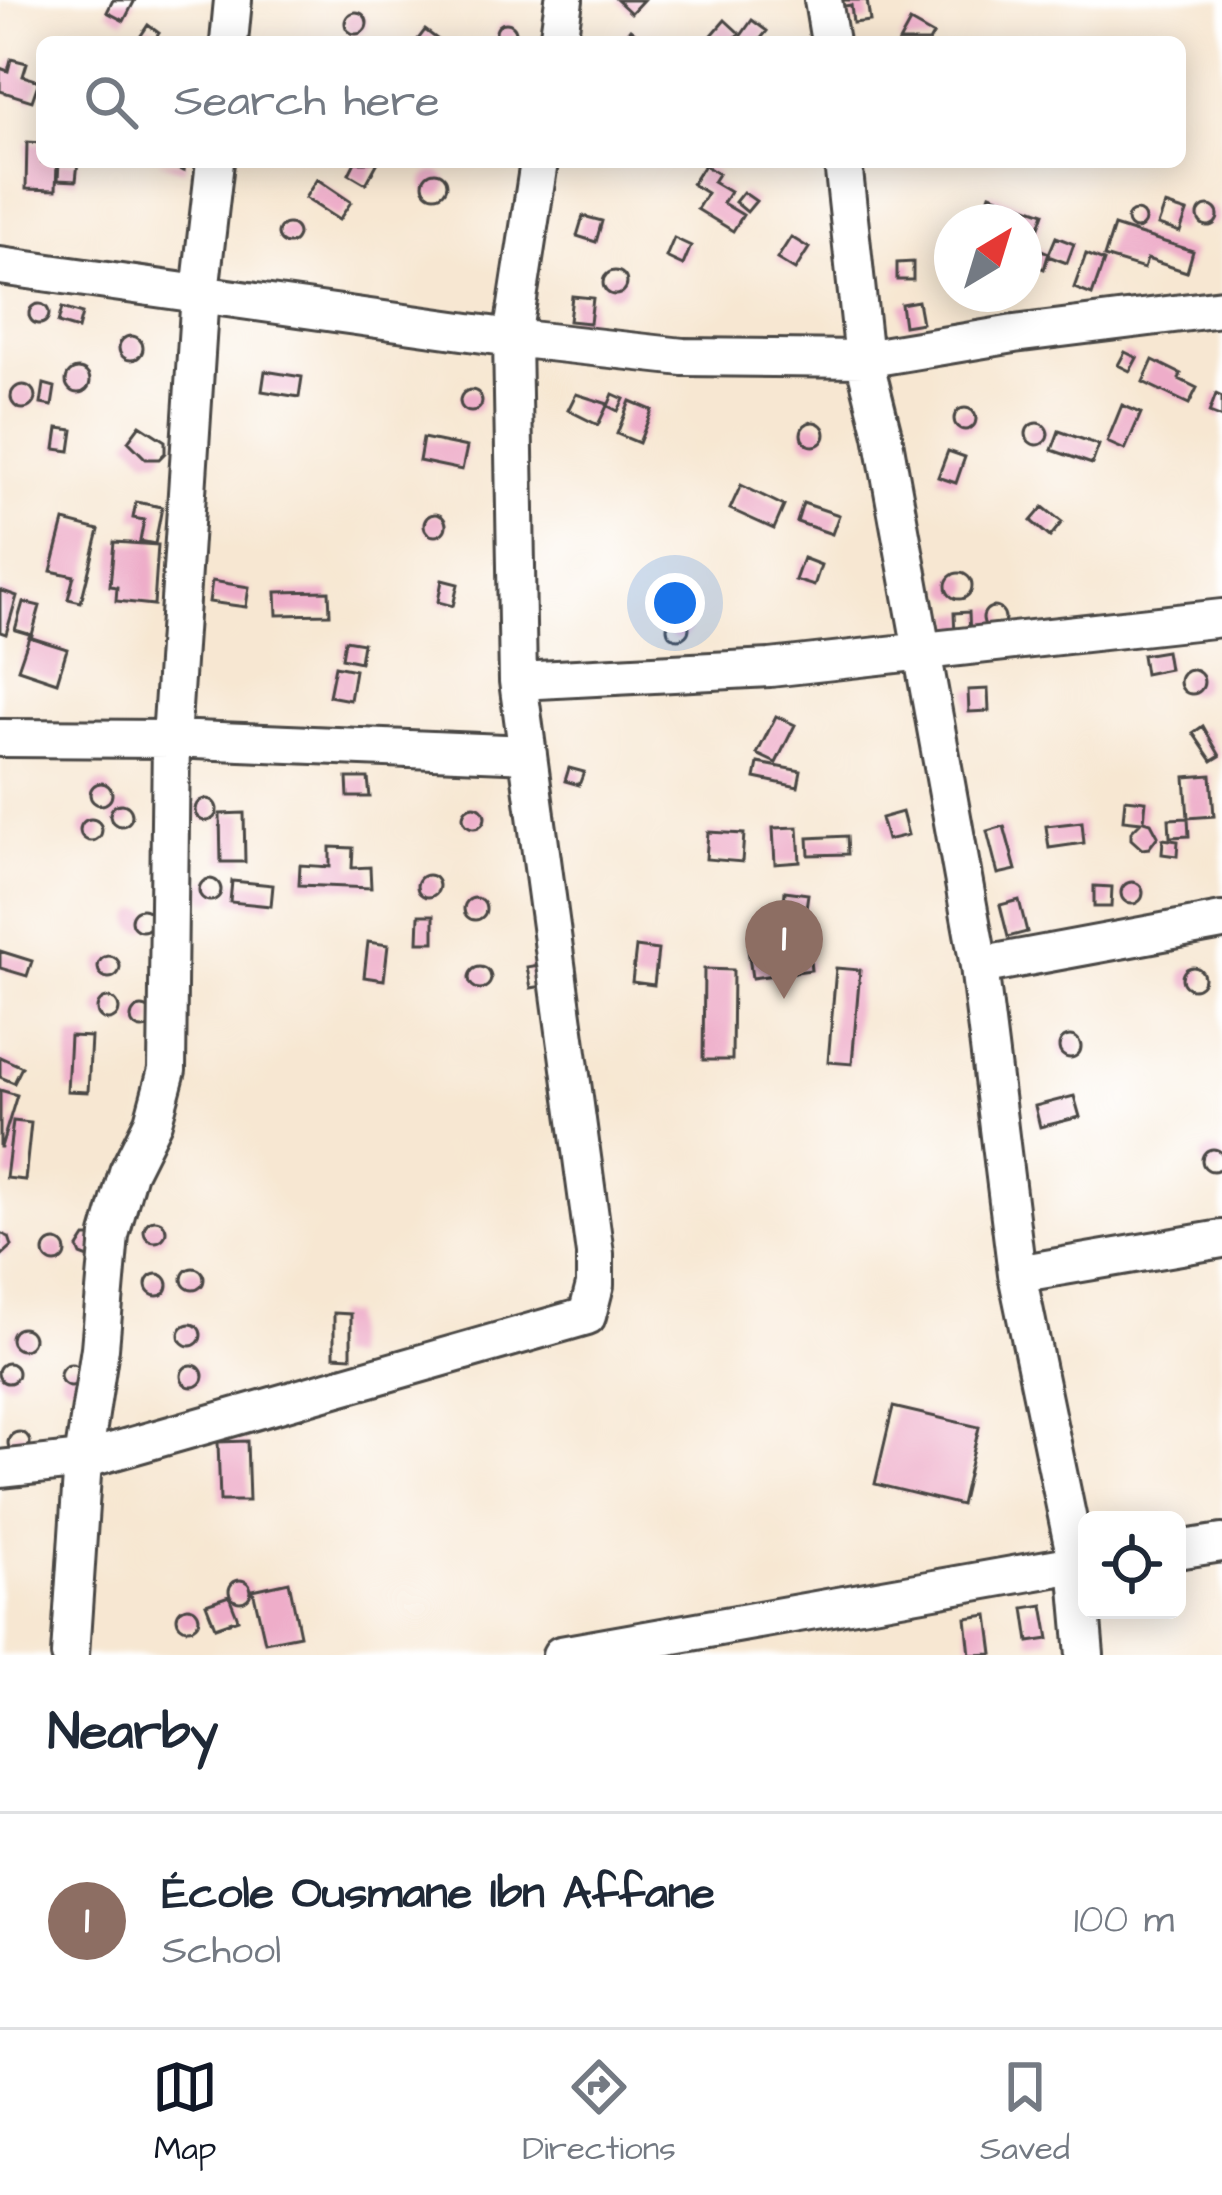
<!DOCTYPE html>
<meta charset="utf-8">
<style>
body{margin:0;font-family:"Architects Daughter",sans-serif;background:#f6f6f7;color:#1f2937}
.controls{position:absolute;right:36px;bottom:36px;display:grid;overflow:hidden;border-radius:18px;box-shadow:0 6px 30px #0003}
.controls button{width:108px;height:108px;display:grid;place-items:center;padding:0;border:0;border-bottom:3px solid #e0e1e3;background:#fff;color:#1f2937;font:60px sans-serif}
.compass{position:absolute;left:934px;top:204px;width:108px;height:108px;border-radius:50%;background:#fff;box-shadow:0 6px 30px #0003;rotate:38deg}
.you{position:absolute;left:675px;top:603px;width:42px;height:42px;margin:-30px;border:9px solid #fff;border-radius:50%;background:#1a73e8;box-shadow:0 0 0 18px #1a73e833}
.badge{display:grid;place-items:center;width:78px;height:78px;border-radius:50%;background:#111827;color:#fff;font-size:39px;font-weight:700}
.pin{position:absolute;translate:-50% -99px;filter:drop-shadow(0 3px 6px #0008)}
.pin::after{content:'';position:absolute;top:63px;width:42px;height:36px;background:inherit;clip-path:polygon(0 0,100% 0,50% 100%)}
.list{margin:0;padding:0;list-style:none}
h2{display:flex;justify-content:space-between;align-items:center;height:156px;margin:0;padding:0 48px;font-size:51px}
h2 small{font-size:39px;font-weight:400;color:#747a83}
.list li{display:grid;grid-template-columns:78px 1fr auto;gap:36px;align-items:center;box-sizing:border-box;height:216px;padding:0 48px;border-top:3px solid #e0e1e3}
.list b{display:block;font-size:45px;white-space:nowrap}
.list p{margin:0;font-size:39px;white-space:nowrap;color:#747a83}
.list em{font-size:39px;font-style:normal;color:#747a83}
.icon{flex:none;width:66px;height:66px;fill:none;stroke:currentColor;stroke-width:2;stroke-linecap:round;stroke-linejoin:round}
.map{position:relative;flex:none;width:1222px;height:1655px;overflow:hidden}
.search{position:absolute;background:#fff;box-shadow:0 6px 30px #0003;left:36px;right:36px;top:36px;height:132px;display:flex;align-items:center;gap:30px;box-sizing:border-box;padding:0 42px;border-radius:18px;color:#747a83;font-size:45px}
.sheet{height:372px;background:#fff}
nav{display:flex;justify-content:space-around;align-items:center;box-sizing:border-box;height:168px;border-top:3px solid #e0e1e3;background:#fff;font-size:33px;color:#747a83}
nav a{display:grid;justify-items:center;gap:6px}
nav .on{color:#111827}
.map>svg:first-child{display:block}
.building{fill:#eeadc9}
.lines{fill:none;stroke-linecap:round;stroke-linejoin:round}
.minor-casing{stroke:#4a4744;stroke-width:42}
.minor{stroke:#fff;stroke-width:36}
</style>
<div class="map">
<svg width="1222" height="1655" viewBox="0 0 1222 1655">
<rect width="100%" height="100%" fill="#fff"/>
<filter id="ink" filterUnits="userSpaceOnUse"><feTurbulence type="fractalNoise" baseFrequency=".00833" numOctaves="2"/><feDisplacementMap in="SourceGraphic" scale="24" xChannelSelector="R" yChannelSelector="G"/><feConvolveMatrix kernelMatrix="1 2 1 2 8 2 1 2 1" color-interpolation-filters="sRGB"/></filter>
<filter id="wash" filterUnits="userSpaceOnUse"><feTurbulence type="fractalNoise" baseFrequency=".004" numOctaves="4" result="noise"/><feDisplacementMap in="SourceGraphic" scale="48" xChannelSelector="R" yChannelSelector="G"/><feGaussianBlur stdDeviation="2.7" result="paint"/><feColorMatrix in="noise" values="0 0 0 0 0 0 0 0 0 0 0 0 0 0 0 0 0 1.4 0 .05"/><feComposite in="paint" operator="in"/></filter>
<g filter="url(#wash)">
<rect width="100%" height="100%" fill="#f7e7d2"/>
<g id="blocks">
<path class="building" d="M 113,0 L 135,0 L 124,21 L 107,12 Z
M 617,0 L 643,0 L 631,13 Z
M 837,0 L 867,0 L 870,21 L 853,23 L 851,5 L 838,7 Z
M345 23a11 11 0 1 1 22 0a11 11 0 1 1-22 0Z
M 725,20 L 739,33 L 732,42 L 706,42 Z
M 752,20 L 767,31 L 758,42 L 746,42 L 740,37 Z
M 910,22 L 933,35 L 929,42 L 899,42 Z
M496 33a10 10 0 1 1 20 0a10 10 0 1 1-20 0Z
M 148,25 L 159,33 L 153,42 L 140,37 Z
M 630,29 L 646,42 L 619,42 Z
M 425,30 L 441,42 L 416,42 Z
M 11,59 L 27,63 L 23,76 L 39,81 L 32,101 L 0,91 L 0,68 L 8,71 Z
M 27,142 L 42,143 L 42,162 L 57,162 L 56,190 L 26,189 Z
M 59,162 L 78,162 L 76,181 L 58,180 Z
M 158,162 L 186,162 L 184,171 Z
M 355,162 L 378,162 L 366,184 L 349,174 Z
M 704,165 L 718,174 L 713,182 L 730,192 L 723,203 L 743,215 L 733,231 L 697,209 L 707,193 L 692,184 Z
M423 184a12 12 0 1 1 24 0a12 12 0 1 1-24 0Z
M 317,179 L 351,202 L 339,220 L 305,198 Z
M 743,192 L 756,201 L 747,212 L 735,202 Z
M 990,194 L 1044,213 L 1035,238 L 1024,234 L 1024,222 L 992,222 L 994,214 L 984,211 Z
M 1165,205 L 1187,212 L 1180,232 L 1158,225 Z
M1198 216a10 10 0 1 1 20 0a10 10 0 1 1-20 0Z
M1127 220a9 9 0 1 1 18 0a9 9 0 1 1-18 0Z
M 583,216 L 602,221 L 596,242 L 577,236 Z
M278 234a10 10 0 1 1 20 0a10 10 0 1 1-20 0Z
M 1114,226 L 1193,251 L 1187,272 L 1147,259 L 1144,269 L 1104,257 Z
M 791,237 L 809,248 L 795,270 L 777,259 Z
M 1056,237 L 1074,244 L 1067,263 L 1048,256 L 1044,269 L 1032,264 L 1037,248 L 1049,253 L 1048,256 Z
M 674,238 L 691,246 L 683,265 L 666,257 Z
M 1086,254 L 1104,261 L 1092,295 L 1074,288 Z
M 913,262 L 913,280 L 897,280 L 897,263 Z
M603 283a12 12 0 1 1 24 0a12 12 0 1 1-24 0Z
M 572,296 L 593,298 L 590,323 L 569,321 Z
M 918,301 L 922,323 L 904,326 L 901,304 Z
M29 314a10 10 0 1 1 20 0a10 10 0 1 1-20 0Z
M 62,308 L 82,314 L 78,329 L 58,323 Z
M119 348a12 12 0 1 1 24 0a12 12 0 1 1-24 0Z
M 1125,352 L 1137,358 L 1130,371 L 1118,365 Z
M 1153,360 L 1181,374 L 1179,379 L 1197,388 L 1189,404 L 1143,382 Z
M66 381a12 12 0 1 1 24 0a12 12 0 1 1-24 0Z
M 265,371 L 302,377 L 299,397 L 262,391 Z
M 44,384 L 55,387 L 52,406 L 41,404 Z
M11 397a12 12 0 1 1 24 0a12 12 0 1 1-24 0Z
M460 401a11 11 0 1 1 22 0a11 11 0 1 1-22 0Z
M 576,394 L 608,404 L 598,425 L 568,410 Z
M 613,394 L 624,399 L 618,411 L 608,406 Z
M 1216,394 L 1222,397 L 1222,418 L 1209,413 Z
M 630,401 L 652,410 L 639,443 L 617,434 Z
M 1122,405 L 1141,413 L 1125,450 L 1107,442 Z
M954 419a11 11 0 1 1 22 0a11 11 0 1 1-22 0Z
M801 434a12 12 0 1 1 24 0a12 12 0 1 1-24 0Z
M1026 434a11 11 0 1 1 22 0a11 11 0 1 1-22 0Z
M 140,425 L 165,441 L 165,453 L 159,459 L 146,459 L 128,441 Z
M 58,428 L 73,430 L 70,451 L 55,449 Z
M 1059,431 L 1099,445 L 1092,464 L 1052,450 Z
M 423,438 L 467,447 L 462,470 L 419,461 Z
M 948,451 L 965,457 L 956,483 L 938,477 Z
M 741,485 L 784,506 L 774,529 L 730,509 Z
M 136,502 L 162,507 L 155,544 L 140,541 L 144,520 L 133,518 Z
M 803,503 L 839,515 L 832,534 L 797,522 Z
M 1043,507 L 1062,522 L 1050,537 L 1031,521 Z
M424 525a11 11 0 1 1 22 0a11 11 0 1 1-22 0Z
M 64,521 L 99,530 L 81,602 L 68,599 L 74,576 L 51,571 Z
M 114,542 L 158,545 L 154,605 L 116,601 L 117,587 L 110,586 Z
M 803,558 L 821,565 L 814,586 L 795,580 Z
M946 586a13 13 0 1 1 26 0a13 13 0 1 1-26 0Z
M 442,580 L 458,584 L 453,606 L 438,602 Z
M 212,581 L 249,587 L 246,607 L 209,602 Z
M 0,590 L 17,596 L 6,634 L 0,632 Z
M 329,591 L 330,614 L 277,615 L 276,592 Z
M 23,602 L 40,606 L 32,635 L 15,630 Z
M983 618a11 11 0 1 1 22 0a11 11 0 1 1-22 0Z
M 969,612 L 970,637 L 955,637 L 954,613 Z
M667 628a11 11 0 1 1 22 0a11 11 0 1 1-22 0Z
M 29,637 L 67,649 L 57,682 L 18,669 Z
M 345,640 L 363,643 L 360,662 L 342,658 Z
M 1166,651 L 1169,669 L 1145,674 L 1142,655 Z
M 335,666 L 355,670 L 350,700 L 329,696 Z
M1180 682a12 12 0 1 1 24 0a12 12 0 1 1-24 0Z
M 988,689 L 989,711 L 969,712 L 968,690 Z
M 776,716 L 795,725 L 776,763 L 757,754 Z
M 1203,726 L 1220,756 L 1212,761 L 1193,733 Z
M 758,763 L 801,771 L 798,787 L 755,778 Z
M 569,768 L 584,772 L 579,785 L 565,781 Z
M 1211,775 L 1214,816 L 1188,818 L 1185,777 Z
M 347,778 L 368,778 L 370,797 L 348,797 Z
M90 794a11 11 0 1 1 22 0a11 11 0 1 1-22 0Z
M195 810a11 11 0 1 1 22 0a11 11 0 1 1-22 0Z
M 1125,799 L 1146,801 L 1144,821 L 1151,823 L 1158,836 L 1149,848 L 1142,849 L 1131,839 L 1131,832 L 1141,822 L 1123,820 Z
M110 815a11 11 0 1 1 22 0a11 11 0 1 1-22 0Z
M463 817a11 11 0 1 1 22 0a11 11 0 1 1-22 0Z
M 902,812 L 908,835 L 887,840 L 881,818 Z
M 244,813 L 245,862 L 221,862 L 220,814 Z
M 1188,818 L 1189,836 L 1170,837 L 1169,819 Z
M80 830a11 11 0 1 1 22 0a11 11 0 1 1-22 0Z
M 1082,822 L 1084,843 L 1049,848 L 1046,826 Z
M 1004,826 L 1016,870 L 998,874 L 987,831 Z
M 798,827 L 800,862 L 775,864 L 773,828 Z
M 708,832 L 744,834 L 742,862 L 706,859 Z
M 847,836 L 848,854 L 809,855 L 808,838 Z
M 1163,839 L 1178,841 L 1177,856 L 1162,854 Z
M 330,847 L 353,848 L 352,868 L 370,867 L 371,888 L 299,885 L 300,865 L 330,867 Z
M417 886a11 11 0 1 1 22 0a11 11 0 1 1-22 0Z
M199 890a11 11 0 1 1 22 0a11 11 0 1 1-22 0Z
M 232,881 L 273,885 L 271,906 L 230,902 Z
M1121 893a11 11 0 1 1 22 0a11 11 0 1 1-22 0Z
M 1094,886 L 1112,887 L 1111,907 L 1094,907 Z
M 785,891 L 808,894 L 806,908 L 784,905 Z
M464 909a11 11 0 1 1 22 0a11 11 0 1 1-22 0Z
M 1019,900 L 1027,932 L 1008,937 L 1000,905 Z
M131 920a11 11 0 1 1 22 0a11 11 0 1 1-22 0Z
M 419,915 L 434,915 L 434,942 L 418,942 Z
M 368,942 L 388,945 L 384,980 L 364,977 Z
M 808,942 L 811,970 L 752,978 L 748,949 Z
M 636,947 L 658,950 L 654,985 L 632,982 Z
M 0,951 L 32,961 L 27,976 L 0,968 Z
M98 967a11 11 0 1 1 22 0a11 11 0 1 1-22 0Z
M 545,964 L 549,985 L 531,988 L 527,967 Z
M469 978a11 11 0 1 1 22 0a11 11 0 1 1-22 0Z
M1182 978a11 11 0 1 1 22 0a11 11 0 1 1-22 0Z
M 836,968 L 860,970 L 852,1064 L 828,1062 Z
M 704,969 L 733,970 L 732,1060 L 703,1060 Z
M97 1009a11 11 0 1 1 22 0a11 11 0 1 1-22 0Z
M131 1018a11 11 0 1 1 22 0a11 11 0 1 1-22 0Z
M1059 1047a11 11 0 1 1 22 0a11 11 0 1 1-22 0Z
M 70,1036 L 91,1037 L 88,1092 L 67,1091 Z
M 0,1057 L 22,1067 L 14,1083 L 0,1077 Z
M 0,1090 L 17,1095 L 1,1147 L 0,1147 Z
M 1074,1096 L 1080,1117 L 1040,1127 L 1035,1106 Z
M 13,1121 L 31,1123 L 25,1180 L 6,1178 Z
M1202 1160a11 11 0 1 1 22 0a11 11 0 1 1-22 0Z
M144 1231a11 11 0 1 1 22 0a11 11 0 1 1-22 0Z
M 0,1233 L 9,1237 L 12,1246 L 0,1257 Z
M 85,1237 L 94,1237 L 91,1259 L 81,1255 L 78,1248 Z
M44 1252a11 11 0 1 1 22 0a11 11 0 1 1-22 0Z
M182 1279a11 11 0 1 1 22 0a11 11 0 1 1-22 0Z
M146 1285a11 11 0 1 1 22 0a11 11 0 1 1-22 0Z
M 334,1313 L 351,1314 L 351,1357 L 334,1356 Z
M179 1335a11 11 0 1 1 22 0a11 11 0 1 1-22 0Z
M11 1339a11 11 0 1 1 22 0a11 11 0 1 1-22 0Z
M-2 1373a10 10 0 1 1 20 0a10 10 0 1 1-20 0Z
M60 1375a11 11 0 1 1 22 0a11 11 0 1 1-22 0Z
M181 1376a11 11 0 1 1 22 0a11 11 0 1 1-22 0Z
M 893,1407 L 979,1427 L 961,1505 L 875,1484 Z
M8 1443a11 11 0 1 1 22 0a11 11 0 1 1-22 0Z
M 247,1441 L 249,1501 L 220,1501 L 218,1442 Z
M229 1591a11 11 0 1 1 22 0a11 11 0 1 1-22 0Z
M 289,1582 L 300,1635 L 265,1642 L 253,1590 Z
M 229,1596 L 238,1619 L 215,1627 L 206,1604 Z
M 1043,1605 L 1049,1639 L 1029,1642 L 1024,1608 Z
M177 1618a11 11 0 1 1 22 0a11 11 0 1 1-22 0Z
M 988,1615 L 993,1654 L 970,1655 L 966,1618 Z"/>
</g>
</g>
<g filter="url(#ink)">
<use href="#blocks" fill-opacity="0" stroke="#4a4744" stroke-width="3"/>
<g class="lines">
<defs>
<path id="minor" d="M 823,0 L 830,42
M 229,42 L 233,0
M 558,42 L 564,0
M 843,162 L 864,359 L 883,435 L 979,966 L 1017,1274 L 1077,1564 L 1085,1655
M 0,266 L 512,338 L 683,357 L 864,359 L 1014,334 L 1222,308
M 518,681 L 770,668 L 1222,618
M 0,738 L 171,739 L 528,754
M 979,966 L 1222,921
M 1017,1274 L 1222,1239
M 0,1469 L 83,1460 L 587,1316 L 595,1285 L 595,1254 L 518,681 L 512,338 L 539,162
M 1177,1550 L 1222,1543
M 70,1655 L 83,1460 L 100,1348 L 110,1235 L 128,1172 L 153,1122 L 167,1070 L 171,739 L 200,293 L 215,162
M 561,1655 L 1087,1562"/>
</defs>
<use href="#minor" class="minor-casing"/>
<use href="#minor" class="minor"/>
</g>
</g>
</svg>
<div class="controls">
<button><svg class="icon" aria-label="locate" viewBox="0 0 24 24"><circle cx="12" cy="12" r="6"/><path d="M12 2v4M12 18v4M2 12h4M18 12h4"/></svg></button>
</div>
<svg class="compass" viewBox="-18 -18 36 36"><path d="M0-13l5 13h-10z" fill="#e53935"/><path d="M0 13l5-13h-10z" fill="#747a83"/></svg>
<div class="you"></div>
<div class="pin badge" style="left:784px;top:999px;background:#8d6e63">1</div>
<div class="search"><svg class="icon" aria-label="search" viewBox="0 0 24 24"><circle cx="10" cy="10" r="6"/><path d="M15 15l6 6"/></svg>Search here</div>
</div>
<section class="sheet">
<h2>Nearby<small></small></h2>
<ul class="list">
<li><span class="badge" style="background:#8d6e63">1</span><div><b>École Ousmane Ibn Affane</b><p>School</p></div><em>100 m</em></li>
</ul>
</section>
<nav>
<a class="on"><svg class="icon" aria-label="map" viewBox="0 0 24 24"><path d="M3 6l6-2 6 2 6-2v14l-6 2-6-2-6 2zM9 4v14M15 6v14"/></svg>Map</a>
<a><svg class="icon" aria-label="directions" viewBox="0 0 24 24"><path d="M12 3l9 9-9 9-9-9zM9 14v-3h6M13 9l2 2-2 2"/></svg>Directions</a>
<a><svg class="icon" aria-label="saved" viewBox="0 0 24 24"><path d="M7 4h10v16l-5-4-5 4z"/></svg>Saved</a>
</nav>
